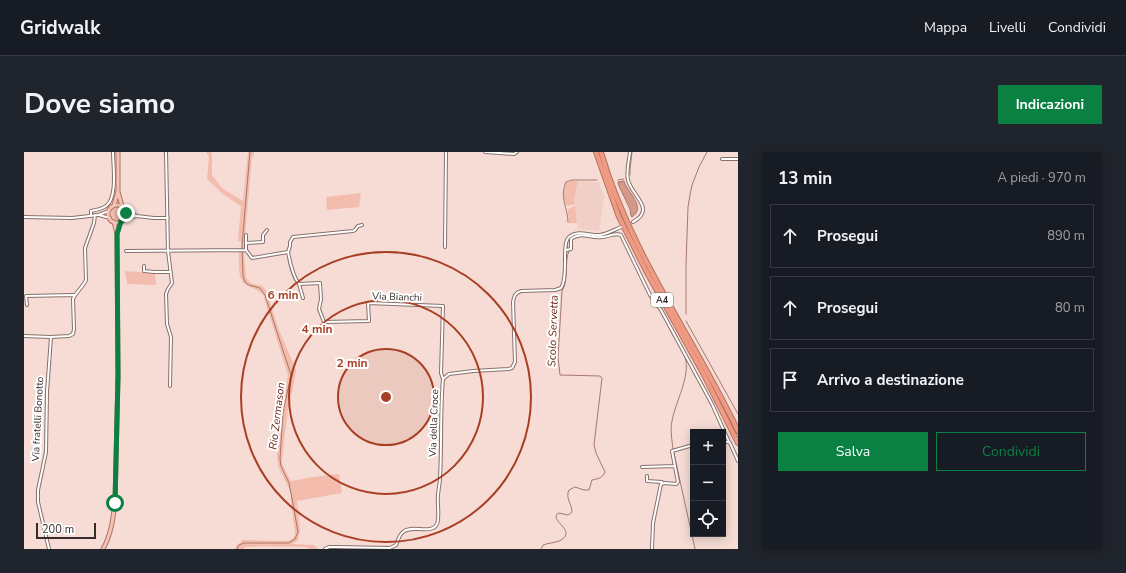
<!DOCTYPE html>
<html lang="it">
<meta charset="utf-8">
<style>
body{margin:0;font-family:"Nunito Sans",sans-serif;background:#20242c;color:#f1f3f6}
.controls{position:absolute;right:12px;bottom:12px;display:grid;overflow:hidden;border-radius:0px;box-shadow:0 2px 10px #0003}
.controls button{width:36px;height:36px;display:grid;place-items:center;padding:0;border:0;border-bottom:1px solid #363941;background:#171b24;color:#f1f3f6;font:20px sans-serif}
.scale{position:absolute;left:12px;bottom:10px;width:60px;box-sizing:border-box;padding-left:4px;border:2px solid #362c2a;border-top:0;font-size:11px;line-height:14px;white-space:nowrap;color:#362c2a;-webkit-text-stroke:3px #fff;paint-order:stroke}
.stop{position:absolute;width:12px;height:12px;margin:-9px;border:3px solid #0b8043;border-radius:50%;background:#fff}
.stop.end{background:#0b8043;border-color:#fff;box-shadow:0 1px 4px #0008}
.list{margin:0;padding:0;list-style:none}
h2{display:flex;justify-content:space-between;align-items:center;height:52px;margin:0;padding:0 16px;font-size:17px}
h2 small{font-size:13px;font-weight:400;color:#9ea1a6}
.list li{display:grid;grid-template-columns:26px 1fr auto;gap:12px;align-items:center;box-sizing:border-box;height:64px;margin:0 8px 8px;padding:0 8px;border:1px solid #363941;border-radius:0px}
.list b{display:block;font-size:15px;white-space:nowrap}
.list em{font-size:13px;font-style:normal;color:#9ea1a6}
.actions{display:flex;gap:8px;padding:12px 16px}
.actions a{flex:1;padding:9px 0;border:1px solid #0b8043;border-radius:0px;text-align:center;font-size:14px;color:#0b8043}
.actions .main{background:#0b8043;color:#fff}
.icon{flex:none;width:22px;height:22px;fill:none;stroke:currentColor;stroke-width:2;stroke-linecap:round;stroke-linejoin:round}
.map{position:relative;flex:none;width:714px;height:397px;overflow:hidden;border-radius:0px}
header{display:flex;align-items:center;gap:24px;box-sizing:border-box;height:56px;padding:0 20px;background:#171b24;border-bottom:1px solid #363941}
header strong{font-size:19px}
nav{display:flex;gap:22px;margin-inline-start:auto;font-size:14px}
.intro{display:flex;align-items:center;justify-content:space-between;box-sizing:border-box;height:96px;padding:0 24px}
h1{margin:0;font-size:28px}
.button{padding:10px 18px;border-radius:0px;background:#0b8043;color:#fff;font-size:14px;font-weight:700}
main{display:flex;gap:24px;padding:0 24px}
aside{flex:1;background:#171b24;border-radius:0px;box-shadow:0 2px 10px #0003}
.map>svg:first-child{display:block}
.built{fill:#f0cfc6}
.green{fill:#f4bcad}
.water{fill:#d69888;stroke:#a6786c}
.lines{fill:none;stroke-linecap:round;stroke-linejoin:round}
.stream{stroke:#a6786c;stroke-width:1}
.minor-casing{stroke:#87706a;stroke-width:4}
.major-casing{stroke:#af7464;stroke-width:5}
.highway-casing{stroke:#af7464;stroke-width:6}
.minor{stroke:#fff;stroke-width:2}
.major{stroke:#f6c2b5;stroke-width:3}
.highway{stroke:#f09a84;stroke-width:4}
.route{stroke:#0b8043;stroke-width:5}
.ring{fill:none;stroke:#a83f25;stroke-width:2}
.labels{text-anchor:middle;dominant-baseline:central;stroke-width:4;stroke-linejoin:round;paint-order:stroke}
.shield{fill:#fff;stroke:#726b6a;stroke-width:1}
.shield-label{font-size:9px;font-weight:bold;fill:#362c2a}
.street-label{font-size:10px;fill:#362c2a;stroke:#fff}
.water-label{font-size:11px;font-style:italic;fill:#671f0c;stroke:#fff}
.centre{fill:#a83f25;stroke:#fff;stroke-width:2}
.ring-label{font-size:12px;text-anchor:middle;font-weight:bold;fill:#a83f25;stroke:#fff;stroke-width:4;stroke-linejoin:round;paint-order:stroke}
</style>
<header>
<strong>Gridwalk</strong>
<nav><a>Mappa</a><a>Livelli</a><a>Condividi</a></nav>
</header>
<div class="intro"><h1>Dove siamo</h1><a class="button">Indicazioni</a></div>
<main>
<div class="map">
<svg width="714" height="397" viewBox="0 0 714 397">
<rect width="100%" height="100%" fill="#f6dcd5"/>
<path class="built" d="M 554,29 L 575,30 L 580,45 L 575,79 L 554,77 L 550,48 Z"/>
<path class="green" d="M 182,0 L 187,0 L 188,2 L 188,23 L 198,36 L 219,49 L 224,0 L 230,0 L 230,3 L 228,5 L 220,97 L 217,97 L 217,89 L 214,89 L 217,54 L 200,43 L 183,27 L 185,5 Z
M 547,29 L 554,29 L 550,48 L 551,52 L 543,54 C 538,48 540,38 542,31 Z
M 337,41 L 335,55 L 303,58 L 302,45 Z
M 551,54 L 553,70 L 552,71 L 544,71 L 545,68 L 544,61 L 544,57 Z
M87 62a7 7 0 1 1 14 0a7 7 0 1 1-14 0Z
M 215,100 L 220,100 L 222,126 L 227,131 L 238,134 L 242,138 L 255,178 L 272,218 L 270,231 L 264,258 L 260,289 L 258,312 L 267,329 L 289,325 L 315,322 L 318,341 L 273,349 L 276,379 L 274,388 L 268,392 L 290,393 L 294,397 L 286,397 L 281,395 C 261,395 241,394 221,395 L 219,397 L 211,397 L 212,394 L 219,388 L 264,389 L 269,386 L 271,382 L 266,339 L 254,314 L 253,304 L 256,258 L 264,223 L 239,143 C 233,137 229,137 222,133 C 213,128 215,109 215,100 Z
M 101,119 L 131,121 L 132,133 L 103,132 L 103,127 L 102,127 Z"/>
<path class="water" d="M 600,29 C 603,40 623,55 608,65 L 607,64 L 606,57 L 595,34 L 594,30 Z"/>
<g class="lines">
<path class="stream" d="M 606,23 L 606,17 L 608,0
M 594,28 L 600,27
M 544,70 C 544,56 535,45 542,30 L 548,28 L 573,28
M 662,162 L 662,112 L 664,55 L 666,43 L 668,33 L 675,15 L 683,0
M 662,169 L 714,262
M 646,178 C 651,187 658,196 661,205 C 667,224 651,251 648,269 C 646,278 648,288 649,297 L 671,397
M 213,397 L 215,393 L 220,391 L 265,391 L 271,387 L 274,380 L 268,346 L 265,331 L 257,314 L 256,307 L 259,261 L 267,223 L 241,143 L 236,136 L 225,133 L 221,130 L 219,124 L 218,93 L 226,0
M 517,397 L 519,393 C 524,391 530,391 535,389 C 552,381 533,372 532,365 C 532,364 533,363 533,362 L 535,361 L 544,363 L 548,360 C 548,352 541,346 545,338 L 551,335 L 560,338 L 565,338 L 568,328 C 573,327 579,326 581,320 L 572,301 L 570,293 L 578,226 L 576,224 L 536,223 L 534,205 L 538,139 C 545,128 540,109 545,99"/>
<defs>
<path id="minor" d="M 142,0 L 144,99 L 148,131 L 144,137 L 142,142 L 143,172 L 147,185 L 146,234
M 461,0 L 490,2 L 493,0
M 606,0 C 605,9 602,19 604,28 C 607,43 633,57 609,70
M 698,7 L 714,7
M 75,63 L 86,66
M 67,64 L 67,59 C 72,58 78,57 82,54 C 94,46 89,13 89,0
M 113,64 L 130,66 L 144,66
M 0,65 L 48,66 L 74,63 L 85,59
M 100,67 L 113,64 L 101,57
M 222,91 L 239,90 L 239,83 L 243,78
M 421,95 L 422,0
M 222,98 L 222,83
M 542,98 L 547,97 L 547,87 C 556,79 568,87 578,85 C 585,85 591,80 597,83 L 626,143 L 637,158 L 688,252 L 705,290
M 102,99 L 222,98 L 228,106 L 264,100 C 266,110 268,123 275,132 L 296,131 L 297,147 L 295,157 L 300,170 L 345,169 L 344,151 L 419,154 L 417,221 L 419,227
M 264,100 L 266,94 L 266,90 L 269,85 L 329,79 L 331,78 L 334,74 L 338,73
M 120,114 L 120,119 L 130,120 L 146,120
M 275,132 L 279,146
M 3,153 L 2,144 L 50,143
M 0,184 L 27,185
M 699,290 L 704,290 L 706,291 L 714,309
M 618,315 L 651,314
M 623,324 L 623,329 L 638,330
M 25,397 L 14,350 L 14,338 L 22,300 L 23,240 L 27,185 L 45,184 L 49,182 L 50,177 L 49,147 C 52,140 59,135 62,128 L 61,96 L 70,71 L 71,63
M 301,397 L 305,395 L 311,395 L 366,396 L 372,393 C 374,389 375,383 379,380 C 387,372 408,383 413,372 C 416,365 413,352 414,344 C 414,338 416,332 416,326 C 418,293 416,260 419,227 L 425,222 L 449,219 L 484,217 L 488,216 L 491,210 L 489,150 C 490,144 491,141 497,139 L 531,138 L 537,136 C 545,124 537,92 545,85 C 554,77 566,84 576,83 C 583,82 590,78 597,75
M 628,397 L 629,371 L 637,332 L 641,331 L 652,332 L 654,330 L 648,299 L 669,293"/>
<path id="major" d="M 94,40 L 98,54
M 90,53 L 94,39 L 94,0
M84 62a9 9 0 1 1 18 0a9 9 0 1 1-18 0Z
M 93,82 L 97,69
M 79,397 C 87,383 89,367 91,351 L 94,224 L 93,82 L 90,70"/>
<path id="highway" d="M 572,0 L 595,65 L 621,117 L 679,221 L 714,291
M 577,0 C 606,101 670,186 714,279"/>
</defs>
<use href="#minor" class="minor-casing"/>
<use href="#major" class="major-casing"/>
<use href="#highway" class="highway-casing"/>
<use href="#minor" class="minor"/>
<use href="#major" class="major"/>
<use href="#highway" class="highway"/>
</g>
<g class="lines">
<path class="route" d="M 91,351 L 94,224 L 93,82 L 97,69 L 100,67 L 102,61"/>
</g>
<circle cx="362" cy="245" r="48" fill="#a83f25" fill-opacity=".12"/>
<g class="ring">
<circle cx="362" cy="245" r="48"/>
<circle cx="362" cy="245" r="97"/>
<circle cx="362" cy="245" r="145"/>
</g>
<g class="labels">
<rect class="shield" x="627" y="141" width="22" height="14" rx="3"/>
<g class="shield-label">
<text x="638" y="148">A4</text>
</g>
<g class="street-label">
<text transform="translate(373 145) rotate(2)">Via Bianchi</text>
<text transform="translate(14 267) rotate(-87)">Via fratelli Bonotto</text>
<text transform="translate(410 271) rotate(-88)">Via della Croce</text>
</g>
<g class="water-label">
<text transform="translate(529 179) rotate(-88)">Scolo Servetta</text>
<text transform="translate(253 264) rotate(-83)">Rio Zermason</text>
</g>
</g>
<circle cx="362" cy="245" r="6" class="centre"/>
<g class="ring-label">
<text x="259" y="147">6 min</text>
<text x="293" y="181">4 min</text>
<text x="328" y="215">2 min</text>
</g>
</svg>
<div class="controls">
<button>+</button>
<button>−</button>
<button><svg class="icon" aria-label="locate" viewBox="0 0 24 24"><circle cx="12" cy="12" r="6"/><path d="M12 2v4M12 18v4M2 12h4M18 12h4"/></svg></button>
</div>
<div class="scale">200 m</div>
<div class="stop" style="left:91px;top:351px"></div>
<div class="stop end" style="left:102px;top:61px"></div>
</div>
<aside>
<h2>13 min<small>A piedi · 970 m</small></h2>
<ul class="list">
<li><svg class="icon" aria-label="ahead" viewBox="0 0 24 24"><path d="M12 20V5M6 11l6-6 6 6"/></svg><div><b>Prosegui</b></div><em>890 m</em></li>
<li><svg class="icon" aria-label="ahead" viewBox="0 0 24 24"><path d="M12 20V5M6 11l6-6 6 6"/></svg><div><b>Prosegui</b></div><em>80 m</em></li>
<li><svg class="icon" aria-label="arrive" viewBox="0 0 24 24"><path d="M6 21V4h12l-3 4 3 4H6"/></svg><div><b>Arrivo a destinazione</b></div></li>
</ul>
<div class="actions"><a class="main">Salva</a><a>Condividi</a></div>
</aside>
</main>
